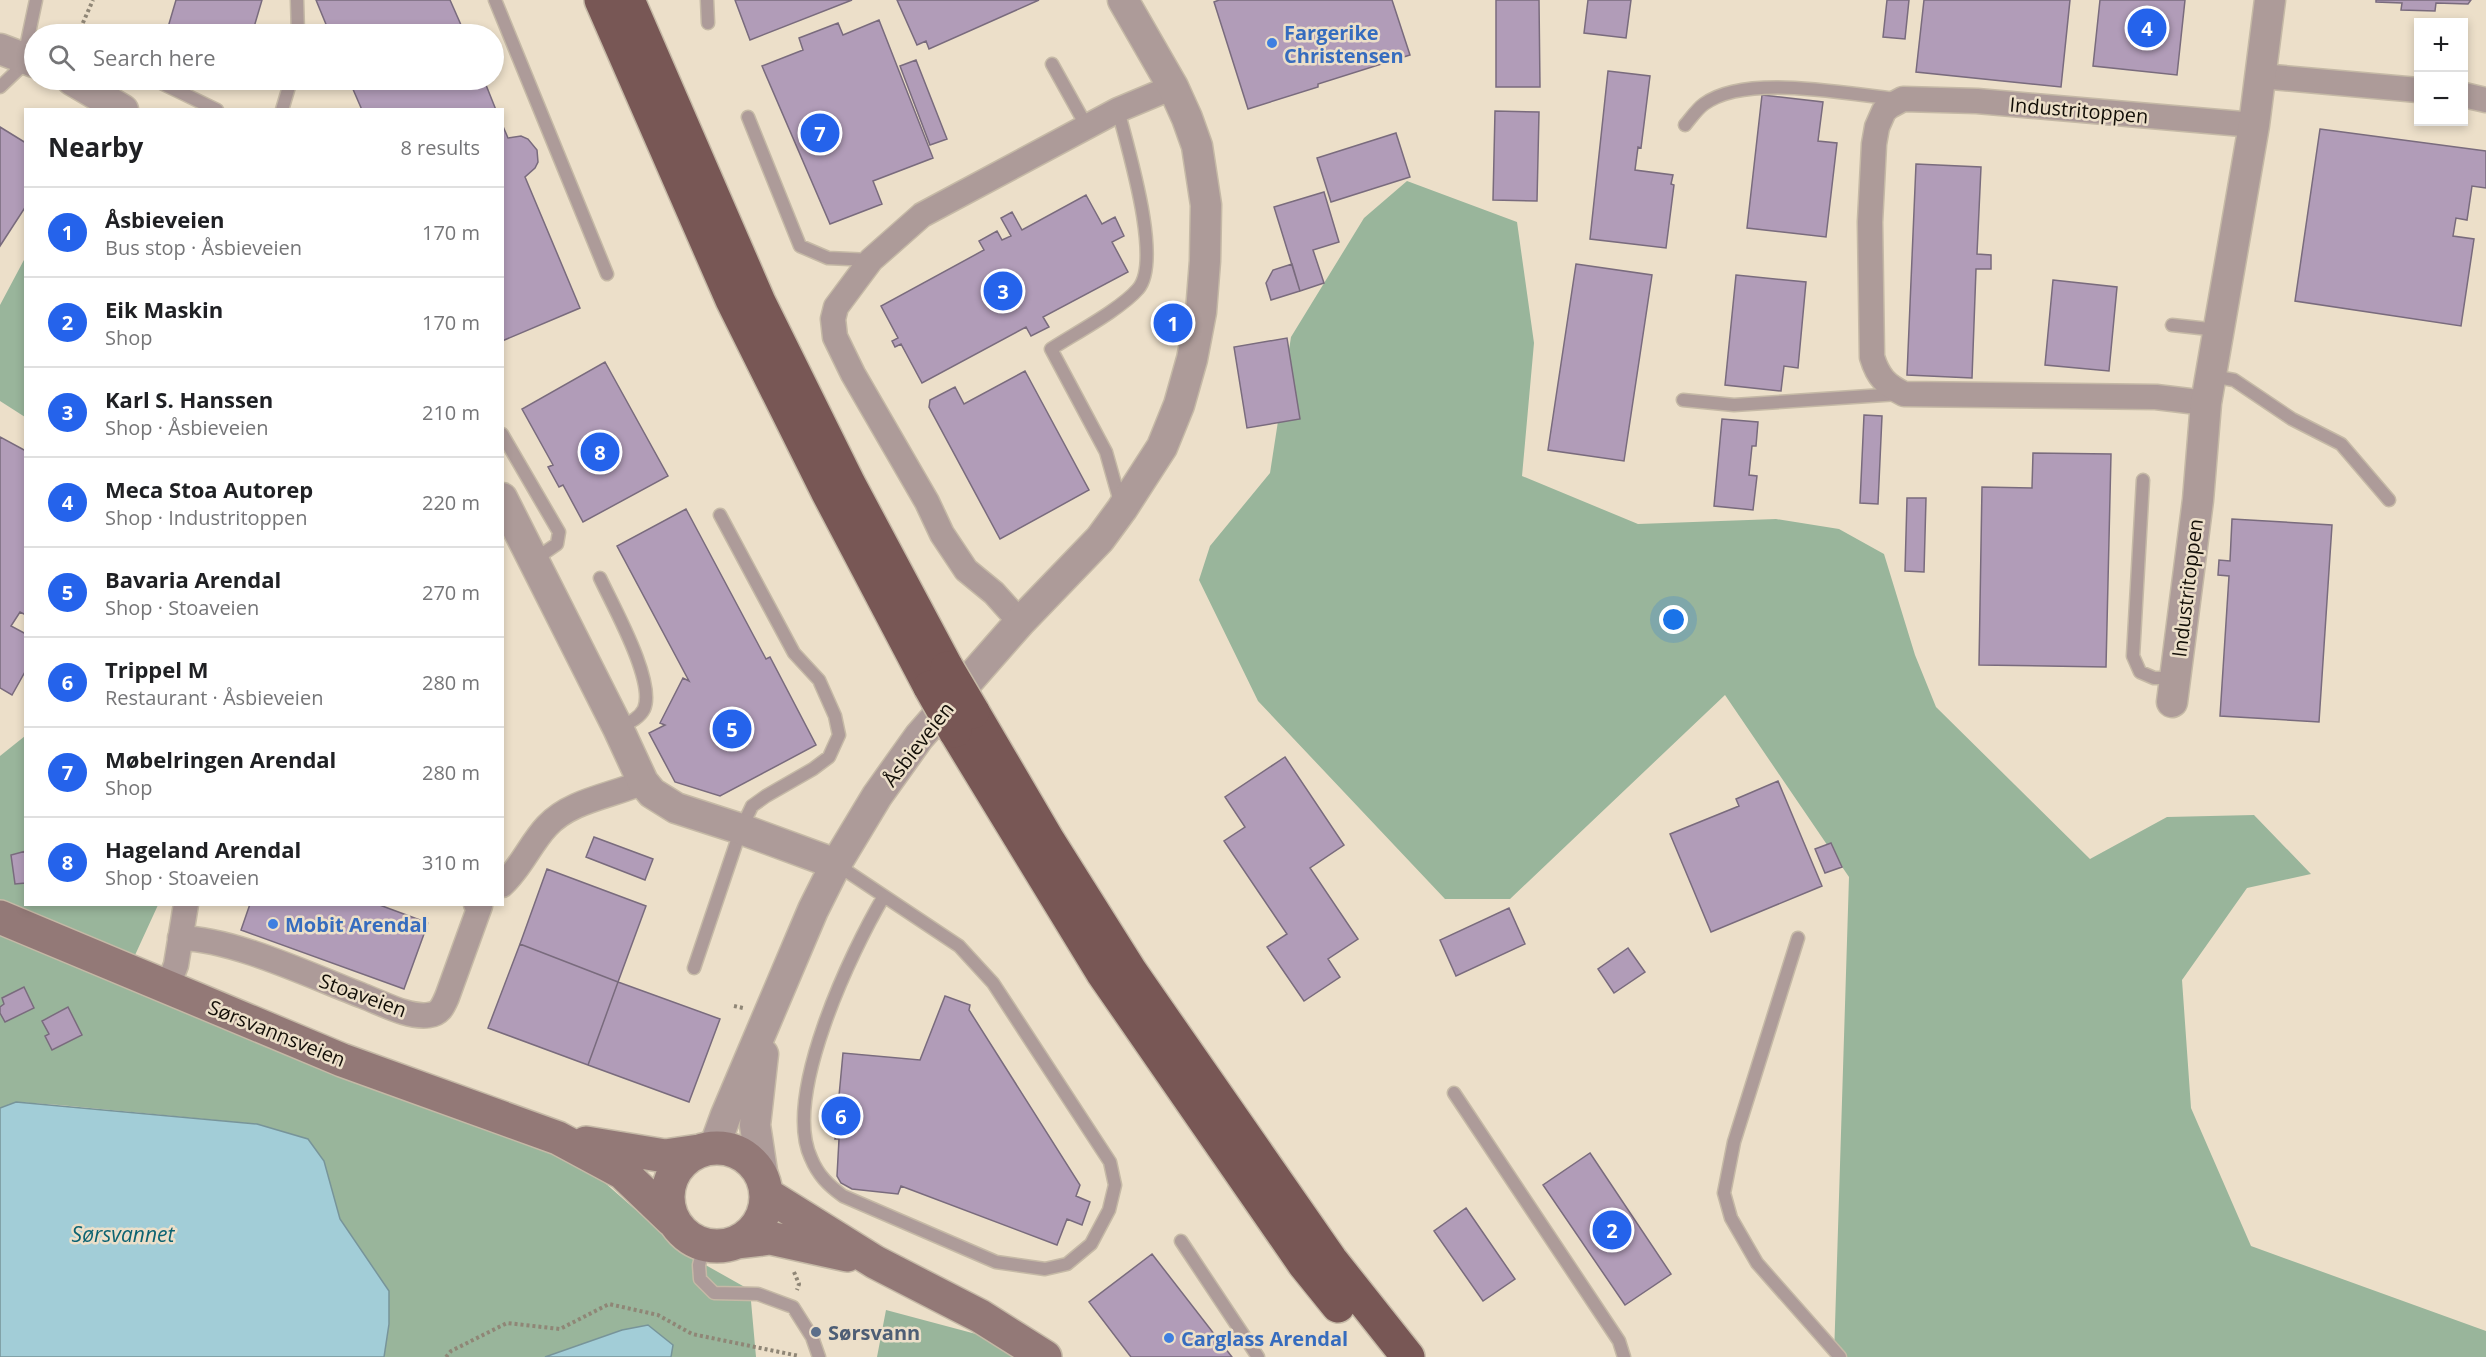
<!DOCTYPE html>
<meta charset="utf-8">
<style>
body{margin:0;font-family:"Open Sans",sans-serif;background:#f2f2f2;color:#202124}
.controls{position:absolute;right:18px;top:18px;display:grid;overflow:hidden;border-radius:0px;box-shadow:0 3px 9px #0003}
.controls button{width:54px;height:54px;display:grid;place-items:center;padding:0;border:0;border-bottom:2px solid #e0e0e0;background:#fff;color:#202124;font:30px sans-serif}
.you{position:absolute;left:1674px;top:620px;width:21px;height:21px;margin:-15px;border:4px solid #fff;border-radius:50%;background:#1a73e8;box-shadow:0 0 0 9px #1a73e833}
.badge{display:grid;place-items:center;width:39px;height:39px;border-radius:50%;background:#2563eb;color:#fff;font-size:20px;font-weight:700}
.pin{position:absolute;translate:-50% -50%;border:3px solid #fff;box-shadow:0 2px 6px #0006}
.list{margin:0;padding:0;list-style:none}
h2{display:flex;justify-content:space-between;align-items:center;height:78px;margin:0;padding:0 24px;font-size:26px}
h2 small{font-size:20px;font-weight:400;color:#757577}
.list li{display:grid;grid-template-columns:39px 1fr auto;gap:18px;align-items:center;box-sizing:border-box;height:90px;padding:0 24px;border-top:2px solid #e0e0e0}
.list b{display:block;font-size:22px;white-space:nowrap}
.list p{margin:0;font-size:20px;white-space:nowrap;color:#757577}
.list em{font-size:20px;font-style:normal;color:#757577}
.icon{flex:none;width:33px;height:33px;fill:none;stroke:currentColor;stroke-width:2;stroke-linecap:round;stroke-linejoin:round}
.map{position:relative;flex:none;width:2486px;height:1357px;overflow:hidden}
.search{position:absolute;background:#fff;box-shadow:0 3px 9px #0003;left:24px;top:24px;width:480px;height:66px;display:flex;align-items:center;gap:15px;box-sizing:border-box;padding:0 21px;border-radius:33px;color:#757577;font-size:22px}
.panel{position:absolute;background:#fff;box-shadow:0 3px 9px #0003;left:24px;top:108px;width:480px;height:798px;border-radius:0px}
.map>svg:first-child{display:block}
.forest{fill:#99b59b}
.water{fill:#a2cdd7;stroke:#779499;stroke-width:1.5}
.building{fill:#b19cb8;stroke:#796b7d;stroke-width:1.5}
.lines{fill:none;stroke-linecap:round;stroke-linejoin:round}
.service-casing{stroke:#c5b9a6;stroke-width:15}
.minor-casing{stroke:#c5b9a6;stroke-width:27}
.tertiary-casing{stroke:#c5b9a6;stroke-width:33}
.secondary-casing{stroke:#c5b9a6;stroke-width:36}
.trunk-casing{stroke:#c5b9a6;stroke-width:36}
.path{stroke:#8f8676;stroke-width:4;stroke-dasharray:3 3;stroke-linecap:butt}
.service{stroke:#ad9b99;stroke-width:12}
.minor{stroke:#ad9b99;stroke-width:24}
.tertiary{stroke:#ad9b99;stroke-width:30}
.secondary{stroke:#937977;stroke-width:33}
.trunk{stroke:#785755;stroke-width:33}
.trunk-bridge-casing{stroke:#c5b9a6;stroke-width:36;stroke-linecap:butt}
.trunk-bridge{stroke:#785755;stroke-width:33}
.shop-dot{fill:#3f7fe0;stroke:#ecdfc9;stroke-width:2}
.service-dot{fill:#5c6f8a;stroke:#ecdfc9;stroke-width:2}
.labels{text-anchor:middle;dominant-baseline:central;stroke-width:5;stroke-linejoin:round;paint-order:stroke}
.shop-label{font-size:20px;font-weight:bold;fill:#366cbe;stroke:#ecdfc9;text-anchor:start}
.street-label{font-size:20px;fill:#120e07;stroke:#ecdfc9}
.service-label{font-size:20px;font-weight:bold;fill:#4e5e75;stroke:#ecdfc9;text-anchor:start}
.water-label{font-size:21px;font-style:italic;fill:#0c6372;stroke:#ecdfc9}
</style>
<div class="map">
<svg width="2486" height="1357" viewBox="0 0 2486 1357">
<rect width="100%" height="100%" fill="#ecdfc9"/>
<path class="forest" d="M 1407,181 L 1517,222 L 1534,343 L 1522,476 L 1638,524 L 1776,519 L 1839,529 L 1884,554 L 1915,655 L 1936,707 L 2090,859 L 2167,817 L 2254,815 L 2311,874 L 2247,888 L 2182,980 L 2191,1108 L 2251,1246 L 2486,1331 L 2486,1357 L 1834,1357 L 1849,877 L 1725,695 L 1510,899 L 1445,899 L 1258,701 L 1199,580 L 1210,546 L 1270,473 L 1291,337 L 1364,218 Z
M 25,258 L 25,417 L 0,401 L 0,305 Z
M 25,736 L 26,904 L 158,905 L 130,966 L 580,1161 L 686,1254 L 750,1290 L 756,1357 L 671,1357 L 672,1345 L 622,1330 L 545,1357 L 384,1357 L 389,1324 L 389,1291 L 340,1219 L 324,1161 L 308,1139 L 257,1124 L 59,1105 L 17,1102 L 0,1108 L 0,756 Z
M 886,1310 L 1006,1342 L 1027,1357 L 877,1357 Z"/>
<path class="water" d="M 16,1102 L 257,1124 L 308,1139 L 324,1161 L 340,1219 L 389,1291 L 389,1324 L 384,1357 L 0,1357 L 0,1108 Z
M 648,1325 L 673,1345 L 671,1357 L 545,1357 L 622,1330 Z"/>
<path class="building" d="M 176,0 L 262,0 L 252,34 L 166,34 Z
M 316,0 L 450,0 L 465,34 L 330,34 Z
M 735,0 L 852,0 L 750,40 Z
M 897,0 L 1039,0 L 929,49 L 926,41 L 917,45 Z
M 1219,0 L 1392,0 L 1410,55 L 1318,84 L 1318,87 L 1248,109 L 1214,2 Z
M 1496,0 L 1539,0 L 1540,87 L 1496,87 Z
M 1588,0 L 1631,0 L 1626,38 L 1584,33 Z
M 1887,0 L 1909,0 L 1905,39 L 1883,37 Z
M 1924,0 L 2070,0 L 2061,87 L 1916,72 Z
M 2100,0 L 2185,0 L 2177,75 L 2093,66 Z
M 2376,0 L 2471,0 L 2468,4 L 2436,3 L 2435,11 L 2401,10 L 2402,3 L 2376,2 Z
M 879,20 L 933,158 L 873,181 L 882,204 L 830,224 L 762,66 L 803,50 L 799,38 L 838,23 L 843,35 Z
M 916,60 L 947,139 L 930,145 L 900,66 Z
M 1608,71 L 1650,76 L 1641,148 L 1638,147 L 1635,170 L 1673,175 L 1671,184 L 1674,185 L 1666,248 L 1590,239 Z
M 209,80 L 240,80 L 238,87 Z
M 349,80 L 484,80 L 496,110 L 362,110 Z
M 1762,95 L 1823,102 L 1818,141 L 1837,143 L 1826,237 L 1747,228 Z
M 1495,111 L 1539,112 L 1537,201 L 1493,200 Z
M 502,124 L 508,138 L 521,136 L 528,139 L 537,150 L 538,162 L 535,168 L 525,177 L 580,308 L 502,341 Z
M 0,127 L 26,143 L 26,206 L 0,246 Z
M 2320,129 L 2486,151 L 2486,188 L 2472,186 L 2467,220 L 2456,218 L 2453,236 L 2474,239 L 2461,326 L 2295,301 Z
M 1396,133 L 1410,177 L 1331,202 L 1317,158 Z
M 1916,164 L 1981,167 L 1977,254 L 1991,255 L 1991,269 L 1976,269 L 1972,378 L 1907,375 Z
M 1324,192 L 1339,242 L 1313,250 L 1324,283 L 1300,291 L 1274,207 Z
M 1086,195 L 1102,224 L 1115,217 L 1124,236 L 1112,242 L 1128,272 L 1043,317 L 1049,327 L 1031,336 L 1026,327 L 922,383 L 901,344 L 895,347 L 892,341 L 898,338 L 881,306 L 984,250 L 979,241 L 997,231 L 1002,240 L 1011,236 L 1001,218 L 1012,212 L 1022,230 Z
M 1292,264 L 1300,291 L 1271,300 L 1266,283 L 1273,270 Z
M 1576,264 L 1652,275 L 1624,461 L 1548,450 Z
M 1736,275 L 1806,282 L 1798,368 L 1784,366 L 1781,391 L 1725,385 Z
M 2053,280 L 2117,287 L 2109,371 L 2045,365 Z
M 1287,338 L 1300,419 L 1247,428 L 1234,347 Z
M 605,362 L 668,476 L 583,522 L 563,485 L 559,487 L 548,467 L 553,465 L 522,409 Z
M 1025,371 L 1089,490 L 1000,539 L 929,407 L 930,400 L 955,387 L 964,404 Z
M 1864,415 L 1882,416 L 1878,504 L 1860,503 Z
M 1722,419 L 1758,422 L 1756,446 L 1752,446 L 1749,475 L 1757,476 L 1753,510 L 1714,506 Z
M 0,437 L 26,451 L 26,615 L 20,612 L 11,626 L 26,634 L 26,670 L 12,695 L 0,688 Z
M 2033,453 L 2111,454 L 2106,667 L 1979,665 L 1982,487 L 2032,488 Z
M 1907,498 L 1926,498 L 1924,572 L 1905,571 Z
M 686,509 L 766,659 L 770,657 L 816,745 L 720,796 L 675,782 L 649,733 L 665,725 L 660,723 L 683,678 L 689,681 L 617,546 Z
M 2232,519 L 2332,525 L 2319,722 L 2220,716 L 2229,576 L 2218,575 L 2219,560 L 2230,561 Z
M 1285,757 L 1344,845 L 1310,868 L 1358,939 L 1328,959 L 1340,977 L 1304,1001 L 1267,947 L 1287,934 L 1224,841 L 1245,827 L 1225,797 Z
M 1778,781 L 1822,886 L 1711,932 L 1670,834 L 1739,806 L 1736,799 Z
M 594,837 L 653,859 L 645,880 L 586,857 Z
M 1831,843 L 1842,867 L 1825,873 L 1815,849 Z
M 26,851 L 26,883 L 15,884 L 11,855 Z
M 547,869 L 646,906 L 618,982 L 520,944 Z
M 250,904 L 377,904 L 428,923 L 404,989 L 241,930 Z
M 1509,908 L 1525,944 L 1456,976 L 1440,940 Z
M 520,944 L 618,982 L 588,1065 L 488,1028 Z
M 1628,948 L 1645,972 L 1614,993 L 1598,969 Z
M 618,982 L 720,1019 L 689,1102 L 588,1065 Z
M 24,987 L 34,1008 L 5,1022 L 0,1013 L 0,1007 L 4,1004 L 2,998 Z
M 945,996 L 970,1005 L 969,1010 L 1080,1185 L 1076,1196 L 1090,1202 L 1082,1225 L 1067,1219 L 1057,1245 L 901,1186 L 898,1194 L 852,1189 L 841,1183 L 837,1176 L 839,1139 L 835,1139 L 843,1053 L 920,1060 Z
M 68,1007 L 82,1035 L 52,1050 L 45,1036 L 49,1034 L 42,1021 Z
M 1590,1153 L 1671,1274 L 1625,1305 L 1543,1185 Z
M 1466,1208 L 1515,1279 L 1483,1301 L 1434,1231 Z
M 1152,1254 L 1232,1357 L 1131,1357 L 1089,1302 Z"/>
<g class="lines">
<defs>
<path id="service" d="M 297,0 L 298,34
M 495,0 L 607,274
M 707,0 L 708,23
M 1052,64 L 1087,127
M 155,80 L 217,110
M 0,87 L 22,66 L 36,0
M 282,110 L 291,80
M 1118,110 C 1127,146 1163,261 1138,289 C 1121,309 1074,334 1051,349 L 1106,452 L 1121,505
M 748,117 L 800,246 L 828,258 L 871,260
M 1685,125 C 1691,118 1697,109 1704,104 C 1746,73 1846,94 1896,99
M 2172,325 L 2218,330
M 2212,376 L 2234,380 L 2292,419 L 2341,444 L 2389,500
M 1683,400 L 1734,405 L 1899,394
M 502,434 L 559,532 L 557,544 L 534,560
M 2143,480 L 2133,656 L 2140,672 L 2154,678 L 2175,678
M 600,578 C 613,606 656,682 644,709 C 639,719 628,723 618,728
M 836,864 L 959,946 L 993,983 L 1110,1162 L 1115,1185 L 1109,1210 L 1091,1244 L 1067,1264 L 1045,1269 L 996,1262 L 843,1196 C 828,1185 818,1175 811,1158 C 782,1096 851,952 884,896
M 1798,938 L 1734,1142 L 1724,1193 L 1731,1218 L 1757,1263 L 1840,1357
M 694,968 L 741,829 L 752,806 L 766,796 L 813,769 L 829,757 L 839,735 L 835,716 L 819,680 L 794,653 L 720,515
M 1454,1093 L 1619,1341 L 1624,1357
M 1181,1241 L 1258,1357
M 704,1245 L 699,1265 L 700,1279 L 714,1293 L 758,1294 L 793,1307 L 812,1337 L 819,1357"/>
<path id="minor" d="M 2261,76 L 2418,90
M 2464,95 L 2486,100
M 2206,403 L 2156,397 L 1904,394 C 1886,385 1878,377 1872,357 L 1870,222 L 1874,144 L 1877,127 L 1884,111 L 1890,106 L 1903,99 L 1977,101 L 2254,125
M 1020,622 L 994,593 L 966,570 L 942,534 L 927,502 L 853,374 L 835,337 L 833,319 L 836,307 L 871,260 L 922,215 L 1118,110 L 1173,87
M 502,885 C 521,868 530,844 547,826 C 571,800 612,796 643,782
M 180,938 C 234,939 311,976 363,996 C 382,1003 408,1018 429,1015 C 440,1014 443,1006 447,997 L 480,906 L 476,904
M 167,988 L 176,965 L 186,904"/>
<path id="tertiary" d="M 0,49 L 34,62
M 72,80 L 123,110
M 502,498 L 618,728 L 643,782 L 652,793 L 676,808 L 741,829 L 836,864
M 2172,702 L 2198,500 L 2206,403 L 2254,125 L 2270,0
M 714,1148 L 726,1115 L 813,910 L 836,864 L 877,796 L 919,737 L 1020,622 L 1100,539 L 1122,509 L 1162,447 L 1179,405 L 1192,359 L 1201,312 L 1205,261 L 1206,205 L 1197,146 L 1187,118 L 1173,87 L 1123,0
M 763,1178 L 755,1125 L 763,1054"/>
<path id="secondary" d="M 0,917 L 342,1060 L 558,1138 L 623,1173 L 672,1220
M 586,1143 L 665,1156 L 699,1151
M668 1197a49 49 0 1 1 98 0a49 49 0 1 1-98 0Z
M 766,1194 L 875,1262 L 980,1316 L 1045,1357
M 738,1242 L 770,1238 L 847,1255"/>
<path id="trunk" d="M 601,0 L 732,300 L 827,491 L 930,687
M 628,0 L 759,302 L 849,484 L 947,668
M 973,712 L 1048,840 L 1131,972 L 1331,1260 L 1408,1357
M 955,731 L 1102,972 L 1304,1264 L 1338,1306"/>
</defs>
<use href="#service" class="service-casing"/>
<use href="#minor" class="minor-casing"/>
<use href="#tertiary" class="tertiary-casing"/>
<use href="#secondary" class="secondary-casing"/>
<use href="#trunk" class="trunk-casing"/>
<path class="path" d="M 78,34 L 93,0
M 734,1006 L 743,1008
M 794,1272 L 799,1284 L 797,1290
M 446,1357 L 451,1351 L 507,1323 L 560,1329 L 609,1304 L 658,1315 L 692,1334 L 799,1356"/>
<use href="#service" class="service"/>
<use href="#minor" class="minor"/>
<use href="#tertiary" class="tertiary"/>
<use href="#secondary" class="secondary"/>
<use href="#trunk" class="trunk"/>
<defs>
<path id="trunk-bridge" d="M 947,668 L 973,712
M 930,687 L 955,731"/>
</defs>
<use href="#trunk-bridge" class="trunk-bridge-casing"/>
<use href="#trunk-bridge" class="trunk-bridge"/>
</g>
<g class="shop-dot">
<circle cx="1272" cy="43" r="6"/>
<circle cx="273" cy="924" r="6"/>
<circle cx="1169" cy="1338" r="6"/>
</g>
<circle class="service-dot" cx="816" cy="1332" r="6"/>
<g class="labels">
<g class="shop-label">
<text x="1284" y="32">Fargerike<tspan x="1284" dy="23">Christensen</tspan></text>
<text x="285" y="924">Mobit Arendal</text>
<text x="1181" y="1338">Carglass Arendal</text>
</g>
<g class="street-label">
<text transform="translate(2079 110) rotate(5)">Industritoppen</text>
<text transform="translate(2187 588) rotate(-83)">Industritoppen</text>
<text transform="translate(918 744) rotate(-52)">Åsbieveien</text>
<text transform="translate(363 995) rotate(20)">Stoaveien</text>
<text transform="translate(277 1033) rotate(22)">Sørsvannsveien</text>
</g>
<g class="service-label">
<text x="828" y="1332">Sørsvann</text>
</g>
<g class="water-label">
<text x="123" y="1234">Sørsvannet</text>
</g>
</g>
</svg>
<div class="controls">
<button>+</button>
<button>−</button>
</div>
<div class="you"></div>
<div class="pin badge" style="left:1173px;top:323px">1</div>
<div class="pin badge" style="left:1612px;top:1230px">2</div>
<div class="pin badge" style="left:1003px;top:291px">3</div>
<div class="pin badge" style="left:2147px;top:28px">4</div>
<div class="pin badge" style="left:732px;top:729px">5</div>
<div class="pin badge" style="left:841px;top:1116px">6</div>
<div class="pin badge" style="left:820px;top:133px">7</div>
<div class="pin badge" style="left:600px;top:452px">8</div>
<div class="search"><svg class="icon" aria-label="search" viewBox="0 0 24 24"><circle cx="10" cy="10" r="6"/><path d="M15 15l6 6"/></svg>Search here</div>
<section class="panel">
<h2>Nearby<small>8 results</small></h2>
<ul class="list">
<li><span class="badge">1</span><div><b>Åsbieveien</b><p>Bus stop · Åsbieveien</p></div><em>170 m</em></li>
<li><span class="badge">2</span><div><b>Eik Maskin</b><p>Shop</p></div><em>170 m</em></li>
<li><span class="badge">3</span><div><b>Karl S. Hanssen</b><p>Shop · Åsbieveien</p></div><em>210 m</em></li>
<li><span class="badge">4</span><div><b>Meca Stoa Autorep</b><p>Shop · Industritoppen</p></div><em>220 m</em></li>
<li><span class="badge">5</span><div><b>Bavaria Arendal</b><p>Shop · Stoaveien</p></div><em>270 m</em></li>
<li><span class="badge">6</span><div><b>Trippel M</b><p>Restaurant · Åsbieveien</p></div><em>280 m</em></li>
<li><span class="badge">7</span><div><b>Møbelringen Arendal</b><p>Shop</p></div><em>280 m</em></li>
<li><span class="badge">8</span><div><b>Hageland Arendal</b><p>Shop · Stoaveien</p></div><em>310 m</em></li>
</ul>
</section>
</div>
